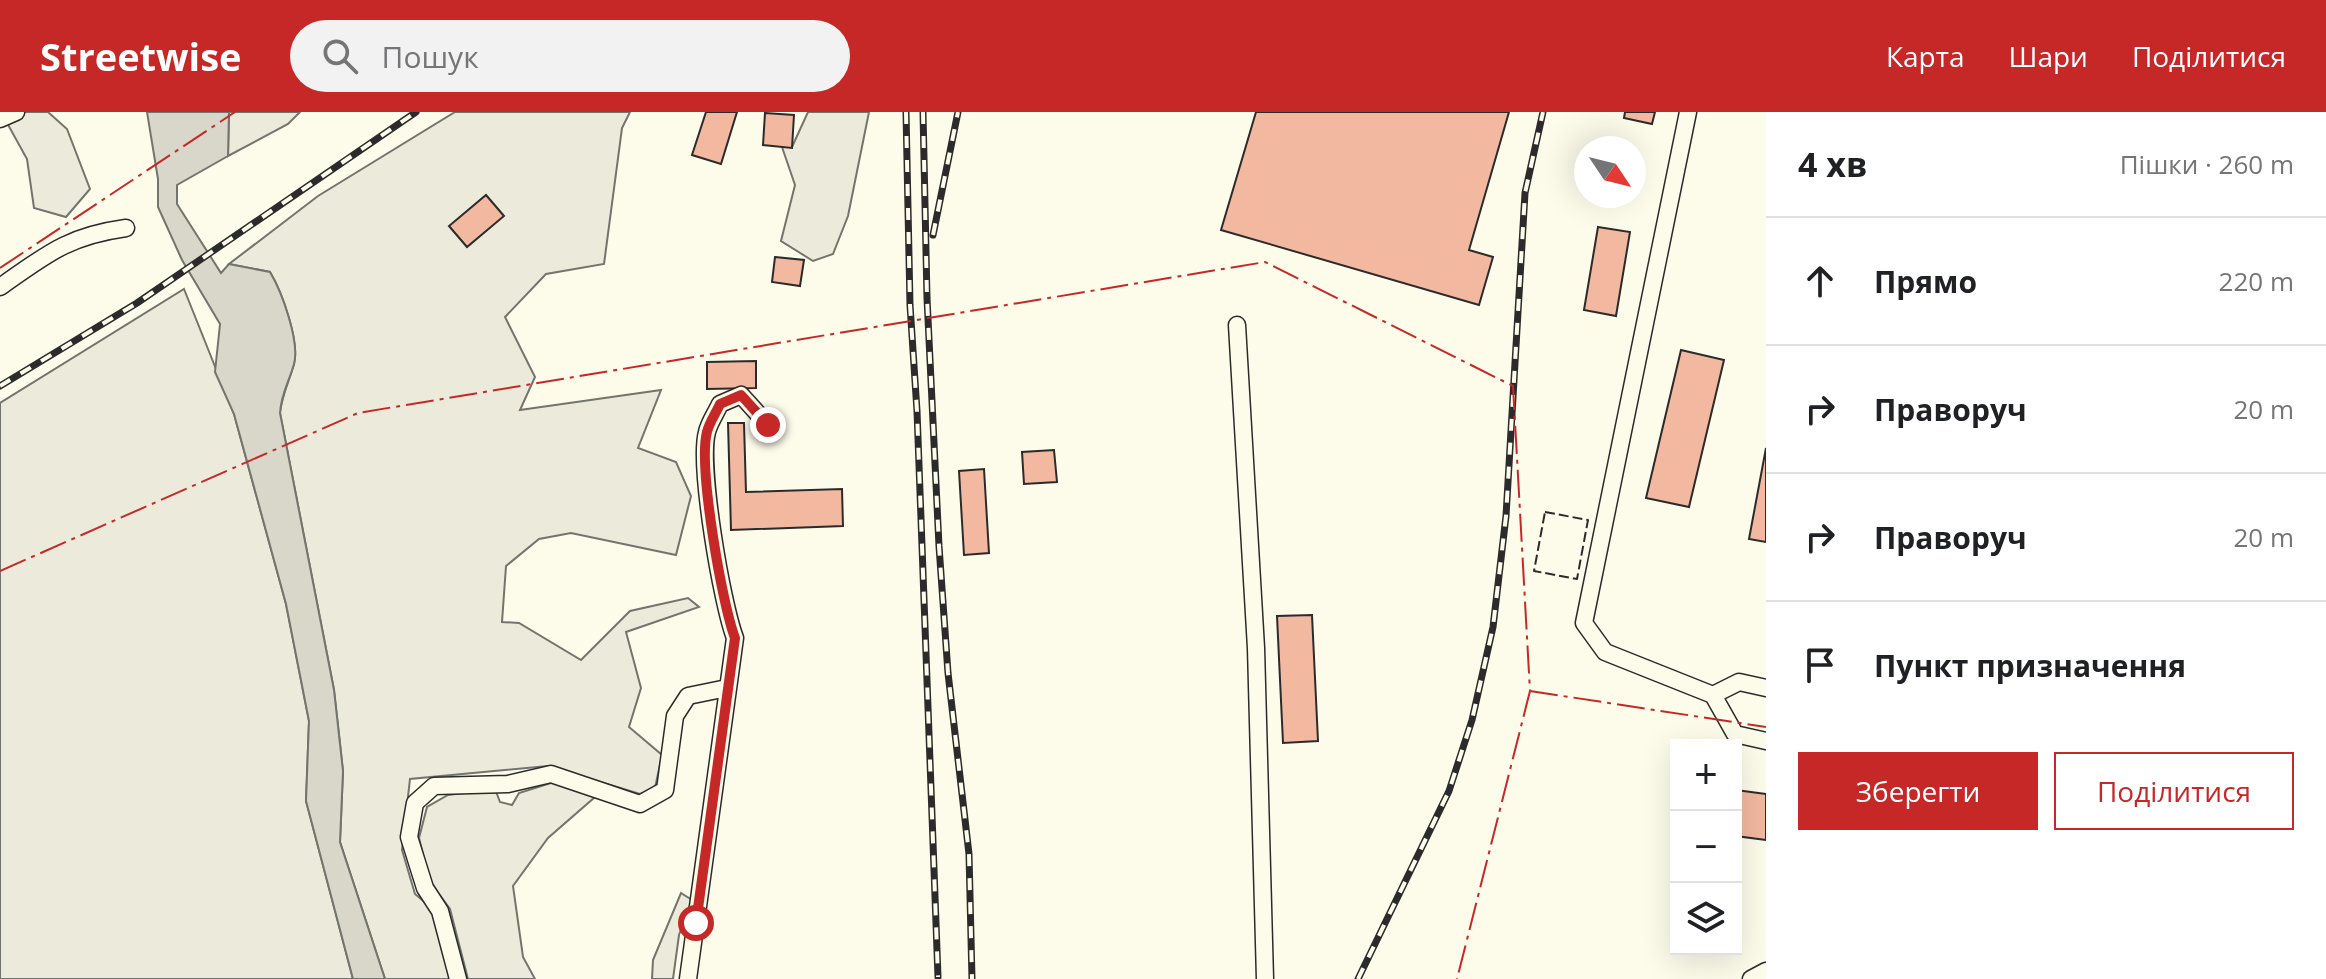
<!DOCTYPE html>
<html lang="uk">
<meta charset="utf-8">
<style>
body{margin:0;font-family:"Open Sans",sans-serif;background:#f2f2f2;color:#202124}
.controls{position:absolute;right:24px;bottom:24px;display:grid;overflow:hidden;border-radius:0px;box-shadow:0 8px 32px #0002}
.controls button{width:72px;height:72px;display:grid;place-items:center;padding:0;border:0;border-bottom:2px solid #e0e0e0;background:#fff;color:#202124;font:40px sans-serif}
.compass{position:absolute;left:1574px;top:24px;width:72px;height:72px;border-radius:50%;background:#fff;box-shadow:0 8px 32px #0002;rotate:125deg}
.stop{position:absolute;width:24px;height:24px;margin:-18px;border:6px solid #c62828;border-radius:50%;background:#fff}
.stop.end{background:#c62828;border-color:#fff;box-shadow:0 2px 8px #0008}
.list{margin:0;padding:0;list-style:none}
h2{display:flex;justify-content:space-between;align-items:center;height:104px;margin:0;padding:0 32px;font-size:34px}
h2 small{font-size:26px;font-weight:400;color:#757577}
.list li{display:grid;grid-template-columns:52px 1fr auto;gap:24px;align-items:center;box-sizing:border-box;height:128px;padding:0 32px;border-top:2px solid #e0e0e0}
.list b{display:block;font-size:30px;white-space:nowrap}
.list em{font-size:26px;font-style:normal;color:#757577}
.actions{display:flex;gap:16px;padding:24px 32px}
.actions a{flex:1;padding:18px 0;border:2px solid #c62828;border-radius:0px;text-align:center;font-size:28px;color:#c62828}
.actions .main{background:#c62828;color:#fff}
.icon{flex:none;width:44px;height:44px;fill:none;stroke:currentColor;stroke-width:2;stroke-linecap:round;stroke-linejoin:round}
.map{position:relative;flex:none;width:1766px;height:867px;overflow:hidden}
header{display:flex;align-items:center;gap:48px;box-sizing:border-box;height:112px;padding:0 40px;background:#c62828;color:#fff}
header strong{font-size:38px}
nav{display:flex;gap:44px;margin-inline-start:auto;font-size:28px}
.search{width:560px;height:72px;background:#f2f2f2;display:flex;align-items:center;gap:20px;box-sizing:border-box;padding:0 28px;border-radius:44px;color:#757577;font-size:30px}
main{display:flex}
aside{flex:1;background:#fff}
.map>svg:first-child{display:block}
.green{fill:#ecebdb;stroke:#74746e;stroke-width:2}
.water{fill:#d8d7c9;stroke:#74746e;stroke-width:2}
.building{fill:#f2b8a0;stroke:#2b2b2b;stroke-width:2}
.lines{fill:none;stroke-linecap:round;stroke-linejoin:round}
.minor-casing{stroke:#2b2b2b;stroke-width:19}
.minor{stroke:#fdfbea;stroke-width:16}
.rail-casing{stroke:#2b2b2b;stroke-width:7}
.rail{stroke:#fdfbea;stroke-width:4;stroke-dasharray:12;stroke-linecap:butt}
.fence{stroke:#2b2b2b;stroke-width:2;stroke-dasharray:10 4;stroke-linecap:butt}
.power{stroke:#c62828;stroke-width:2;stroke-dasharray:28 6 4 6;stroke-linecap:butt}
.route{stroke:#c62828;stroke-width:10}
</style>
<header>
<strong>Streetwise</strong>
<div class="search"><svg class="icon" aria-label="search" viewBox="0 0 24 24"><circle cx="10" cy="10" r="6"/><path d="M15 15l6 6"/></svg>Пошук</div>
<nav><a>Карта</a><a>Шари</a><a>Поділитися</a></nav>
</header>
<main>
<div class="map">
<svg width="1766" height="867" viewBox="0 0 1766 867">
<rect width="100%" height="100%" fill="#fdfbea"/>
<path class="green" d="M 1,0 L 48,0 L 67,17 L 90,77 L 66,105 L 34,96 L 27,47 Z
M 229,0 L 300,0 L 288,12 L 228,44 Z
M 455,0 L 630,0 L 622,16 L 604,152 L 546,162 L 505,205 L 535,265 L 520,298 L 661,278 L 638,336 L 676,350 L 691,384 L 676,443 L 571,421 L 539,427 L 506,454 L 502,510 L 519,511 L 581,548 L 630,499 L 688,486 L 699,495 L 626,520 L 641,576 L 629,615 L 662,643 L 655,676 L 640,682 L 548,654 L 410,667 L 402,738 L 415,782 L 433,797 L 452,867 L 385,867 L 340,730 L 343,659 L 334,578 L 280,301 C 282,282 289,270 294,252 C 300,230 282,180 270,160 L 229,152 L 318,84 Z
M 808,0 L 869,0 L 848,104 L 833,142 L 813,149 L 781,129 L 795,73 L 782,35 L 792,35 Z
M 184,177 L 234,302 L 286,492 L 309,609 L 306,689 L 353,867 L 0,867 L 0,291 Z
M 554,670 L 595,685 L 548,726 L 513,774 L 523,845 L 535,867 L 468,867 L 450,797 L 430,770 L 419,726 L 427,695 L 448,683 L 495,677 L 500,690 L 512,693 L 519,681 Z
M 681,781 L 692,788 L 679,823 L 673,867 L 652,867 L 653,848 Z"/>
<path class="water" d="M 147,0 L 229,0 L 228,44 L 177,73 L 177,92 L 221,161 L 229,152 L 270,160 C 282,180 300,230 294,252 C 289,270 281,282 280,301 L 334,578 L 343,659 L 340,730 L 385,867 L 353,867 L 306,689 L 309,609 L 286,492 L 234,302 L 215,260 L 220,212 L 182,148 L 158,95 L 158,67 Z"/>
<path class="building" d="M 706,0 L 737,0 L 721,52 L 692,43 Z
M 1256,0 L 1509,0 L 1469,138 L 1493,145 L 1479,193 L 1221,118 Z
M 1625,0 L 1655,0 L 1652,12 L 1624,6 Z
M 765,1 L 794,3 L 792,36 L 763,33 Z
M 486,83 L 504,104 L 467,135 L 449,114 Z
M 1598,115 L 1630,120 L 1616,204 L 1584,198 Z
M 775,145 L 804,148 L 800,174 L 772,170 Z
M 1681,238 L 1724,248 L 1689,395 L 1646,386 Z
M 756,249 L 756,276 L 707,277 L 707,250 Z
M 728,311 L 744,311 L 746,380 L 842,377 L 843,414 L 731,418 Z
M 1766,336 L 1766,430 L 1749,427 Z
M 1054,338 L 1057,370 L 1024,372 L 1022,340 Z
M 984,357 L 989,441 L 964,443 L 959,359 Z
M 1312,503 L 1318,629 L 1283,631 L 1277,504 Z
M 1736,678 L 1766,682 L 1766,728 L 1736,724 Z"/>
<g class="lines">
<defs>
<path id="minor" d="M 1688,0 L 1584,511 L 1605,540 L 1713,583 L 1735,622 L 1766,629
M 0,7 L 16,0
M 0,175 C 47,142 68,124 126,116
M 1237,213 L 1256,536 L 1265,867
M 1713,583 L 1739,570 L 1766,576
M 458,867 L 440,799 L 425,776 L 409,725 L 415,691 L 434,674 L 508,672 L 551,662 L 640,692 L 665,678 L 675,604 L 688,584 L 727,576
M 688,867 L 735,526 C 722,492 698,353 707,320 C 709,311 716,301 720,292 L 741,283 L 768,313
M 1751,867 L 1766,859"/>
</defs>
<use href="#minor" class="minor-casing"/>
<use href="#minor" class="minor"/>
<defs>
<path id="rail" d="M 906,0 L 910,193 L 917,299 L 938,865
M 923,0 L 927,186 L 939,434 L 948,561 L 969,742 L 972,867
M 933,123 L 958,0
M 0,274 L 137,191 L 416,0
M 1358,867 L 1449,679 L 1472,608 L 1493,515 L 1506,404 L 1525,81 L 1543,0"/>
</defs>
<use href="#rail" class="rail-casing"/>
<use href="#rail" class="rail"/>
<path class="fence" d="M 1545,400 L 1588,408 L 1577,467 L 1534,459 Z"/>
<path class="power" d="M 0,156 L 235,0
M 0,459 L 358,301 L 1265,150 L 1513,274 L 1530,579 L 1457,867
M 1530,579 L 1766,615"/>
</g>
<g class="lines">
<path class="route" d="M 696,811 L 735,526 C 722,492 698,354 707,320 C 709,311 716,301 720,292 L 741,283 L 768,313"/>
</g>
</svg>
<div class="controls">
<button>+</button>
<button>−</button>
<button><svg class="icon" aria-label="layers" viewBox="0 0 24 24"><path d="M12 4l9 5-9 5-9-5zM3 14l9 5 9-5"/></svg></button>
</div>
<svg class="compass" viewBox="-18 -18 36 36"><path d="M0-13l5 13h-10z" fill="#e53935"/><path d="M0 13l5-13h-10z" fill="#757577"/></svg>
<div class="stop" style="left:696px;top:811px"></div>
<div class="stop end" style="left:768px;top:313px"></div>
</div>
<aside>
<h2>4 хв<small>Пішки · 260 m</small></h2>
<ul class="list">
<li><svg class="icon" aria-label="ahead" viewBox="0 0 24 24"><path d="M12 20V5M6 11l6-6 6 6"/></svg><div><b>Прямо</b></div><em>220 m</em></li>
<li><svg class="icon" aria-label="right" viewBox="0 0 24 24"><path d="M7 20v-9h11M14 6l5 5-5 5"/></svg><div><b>Праворуч</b></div><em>20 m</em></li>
<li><svg class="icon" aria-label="right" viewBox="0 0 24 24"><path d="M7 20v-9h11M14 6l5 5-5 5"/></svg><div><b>Праворуч</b></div><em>20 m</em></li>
<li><svg class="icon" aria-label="arrive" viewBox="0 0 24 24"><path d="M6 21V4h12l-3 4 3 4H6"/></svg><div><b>Пункт призначення</b></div></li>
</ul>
<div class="actions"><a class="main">Зберегти</a><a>Поділитися</a></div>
</aside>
</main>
